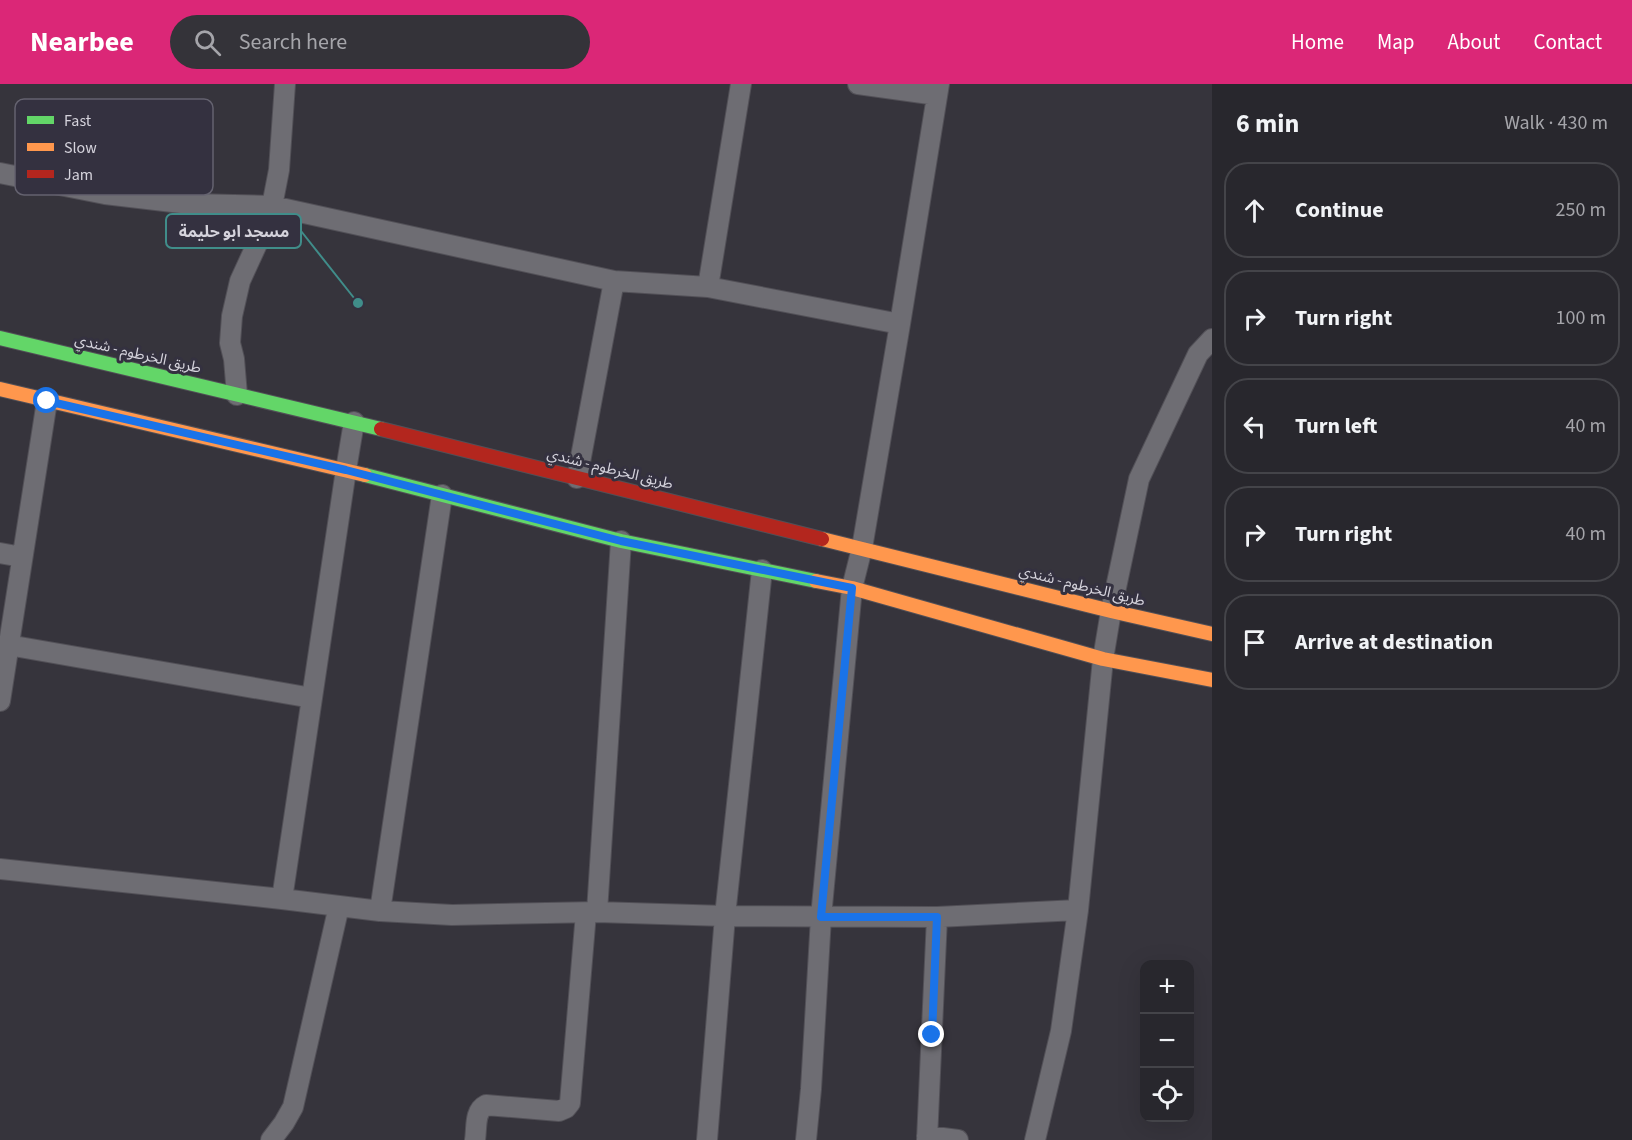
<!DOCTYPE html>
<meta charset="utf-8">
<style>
body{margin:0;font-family:"Source Sans 3","Noto Sans Arabic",sans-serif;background:#343339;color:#f1f3f6}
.controls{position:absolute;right:18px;bottom:18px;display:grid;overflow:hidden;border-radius:12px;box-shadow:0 6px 24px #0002}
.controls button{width:54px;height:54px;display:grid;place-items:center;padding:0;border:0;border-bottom:2px solid #444449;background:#28272d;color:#f1f3f6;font:30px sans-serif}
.stop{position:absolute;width:18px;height:18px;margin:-14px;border:4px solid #1a73e8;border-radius:50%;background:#fff}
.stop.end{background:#1a73e8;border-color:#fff;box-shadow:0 2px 6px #0008}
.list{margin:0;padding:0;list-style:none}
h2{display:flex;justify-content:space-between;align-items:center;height:78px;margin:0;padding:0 24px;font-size:26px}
h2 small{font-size:20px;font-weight:400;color:#a5a5aa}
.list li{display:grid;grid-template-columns:39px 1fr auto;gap:18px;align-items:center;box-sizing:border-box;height:96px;margin:0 12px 12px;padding:0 12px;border:2px solid #444449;border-radius:24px}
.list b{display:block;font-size:22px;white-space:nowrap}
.list em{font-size:20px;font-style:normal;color:#a5a5aa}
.icon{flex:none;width:33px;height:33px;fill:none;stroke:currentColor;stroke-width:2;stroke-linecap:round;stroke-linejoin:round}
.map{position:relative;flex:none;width:1212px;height:1056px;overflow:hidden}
header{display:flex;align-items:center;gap:36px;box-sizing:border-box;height:84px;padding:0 30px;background:#db2777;color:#fff}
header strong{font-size:28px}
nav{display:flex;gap:33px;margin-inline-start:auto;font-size:21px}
.search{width:420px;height:54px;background:#343339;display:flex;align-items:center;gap:15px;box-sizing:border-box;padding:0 21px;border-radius:33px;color:#a5a5aa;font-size:22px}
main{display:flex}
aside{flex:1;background:#28272d}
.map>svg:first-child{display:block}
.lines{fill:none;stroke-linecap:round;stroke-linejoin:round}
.street-casing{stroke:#525057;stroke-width:22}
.fast-casing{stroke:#525057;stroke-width:16}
.slow-casing{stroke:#525057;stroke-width:16}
.jam-casing{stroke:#525057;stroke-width:16}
.street{stroke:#6e6d73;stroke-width:20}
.fast{stroke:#63d668;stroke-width:14}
.slow{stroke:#ff974d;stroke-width:14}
.jam{stroke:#b3261e;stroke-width:14}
.route{stroke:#1a73e8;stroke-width:8}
.labels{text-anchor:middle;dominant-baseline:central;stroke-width:6;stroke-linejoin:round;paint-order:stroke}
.street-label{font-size:15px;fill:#d5d3dc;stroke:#343140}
.key{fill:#343140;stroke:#64626f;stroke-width:1.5}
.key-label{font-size:16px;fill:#d5d3dc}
.leader{fill:none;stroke:#408d8a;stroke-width:2}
.callout-dot{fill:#408d8a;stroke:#343140;stroke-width:2}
.callout{fill:#343140;stroke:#408d8a;stroke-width:2}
.callout-label{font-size:16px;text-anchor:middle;font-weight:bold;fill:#d5d3dc}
</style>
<header>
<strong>Nearbee</strong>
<div class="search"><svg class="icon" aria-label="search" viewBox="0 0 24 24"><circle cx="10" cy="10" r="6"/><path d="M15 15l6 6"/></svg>Search here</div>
<nav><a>Home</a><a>Map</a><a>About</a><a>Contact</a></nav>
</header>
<main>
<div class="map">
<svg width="1212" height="1056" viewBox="0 0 1212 1056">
<rect width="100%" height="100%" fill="#36343c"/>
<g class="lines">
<defs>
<path id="street" d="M 858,0 L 937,11
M 0,89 L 105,110 L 190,120 L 272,122 L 614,197 L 708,203 L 900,240
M 708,203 L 741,0
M 237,311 L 234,275 L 230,259 L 232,232 L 240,197 L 268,136 L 272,122 L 279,86 L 285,0
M 577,394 L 614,197
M 0,469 L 22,473
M 8,561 L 312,614
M 0,617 L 47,317
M 0,785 L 282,815 L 380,827 L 452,831 L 597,828 L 725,832 L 937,833 L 1078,826
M 282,815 L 346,386 L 354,338
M 380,827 L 442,411
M 597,828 L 621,457
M 927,1052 L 958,1056
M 271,1056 L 284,1039 L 293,1023 L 339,822
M 475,1056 C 477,1044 474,1027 486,1021 L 559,1027 L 566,1024 L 570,1019 L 586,829
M 707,1056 L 725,832 L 762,486
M 806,1056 L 811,1005 L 821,833 L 852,504 L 862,464 L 900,240 L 939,0
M 927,1056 L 937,833
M 1035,1056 L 1061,947 L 1078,826 L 1103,575 L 1111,527 L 1139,395 L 1198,270 L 1212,255"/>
<path id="fast" d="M 0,254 L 381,345
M 365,391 L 621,457 L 816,497"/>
<path id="slow" d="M 0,305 L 365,391
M 822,455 L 1111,527 L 1212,550
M 816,497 L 852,504 L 1103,575 L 1212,596"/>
<path id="jam" d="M 381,345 L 822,455"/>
</defs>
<use href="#street" class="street-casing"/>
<use href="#fast" class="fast-casing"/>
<use href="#slow" class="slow-casing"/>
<use href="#jam" class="jam-casing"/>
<use href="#street" class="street"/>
<use href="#fast" class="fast"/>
<use href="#slow" class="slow"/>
<use href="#jam" class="jam"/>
</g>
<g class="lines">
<path class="route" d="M 47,317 L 346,386 L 621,457 L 852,504 L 821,833 L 937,833 L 932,951"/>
</g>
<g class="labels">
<g class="street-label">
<text transform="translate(138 270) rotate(13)">طريق الخرطوم - شندي</text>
<text transform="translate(610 385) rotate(14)">طريق الخرطوم - شندي</text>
<text transform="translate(1082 502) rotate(14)">طريق الخرطوم - شندي</text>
</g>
</g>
<rect x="15" y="15" width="198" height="96" rx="9" class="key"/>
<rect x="27" y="32" width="27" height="8" fill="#63d668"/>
<rect x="27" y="59" width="27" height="8" fill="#ff974d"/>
<rect x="27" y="86" width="27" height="8" fill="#b3261e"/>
<g class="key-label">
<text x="64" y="42">Fast</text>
<text x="64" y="69">Slow</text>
<text x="64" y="96">Jam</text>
</g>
<path class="leader" d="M358 219L301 147"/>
<circle class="callout-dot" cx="358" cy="219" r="6"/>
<rect class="callout" x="166" y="130" width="135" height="34" rx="6"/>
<g class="callout-label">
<text x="234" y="153">مسجد ابو حليمة</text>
</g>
</svg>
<div class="controls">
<button>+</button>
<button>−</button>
<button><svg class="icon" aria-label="locate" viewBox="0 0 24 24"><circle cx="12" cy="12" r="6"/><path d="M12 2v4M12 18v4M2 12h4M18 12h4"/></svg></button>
</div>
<div class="stop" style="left:47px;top:317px"></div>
<div class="stop end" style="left:932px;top:951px"></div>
</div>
<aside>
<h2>6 min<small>Walk · 430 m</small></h2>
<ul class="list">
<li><svg class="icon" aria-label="ahead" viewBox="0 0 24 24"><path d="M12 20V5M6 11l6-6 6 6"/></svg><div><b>Continue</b></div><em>250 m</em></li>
<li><svg class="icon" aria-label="right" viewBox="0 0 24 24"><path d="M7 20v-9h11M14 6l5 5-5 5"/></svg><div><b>Turn right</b></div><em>100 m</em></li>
<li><svg class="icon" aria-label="left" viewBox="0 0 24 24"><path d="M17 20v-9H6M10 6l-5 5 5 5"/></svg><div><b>Turn left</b></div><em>40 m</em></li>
<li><svg class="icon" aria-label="right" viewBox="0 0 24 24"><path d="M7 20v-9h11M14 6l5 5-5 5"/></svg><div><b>Turn right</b></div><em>40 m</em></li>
<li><svg class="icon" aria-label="arrive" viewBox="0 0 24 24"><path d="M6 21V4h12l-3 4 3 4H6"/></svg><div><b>Arrive at destination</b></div></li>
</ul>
</aside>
</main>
